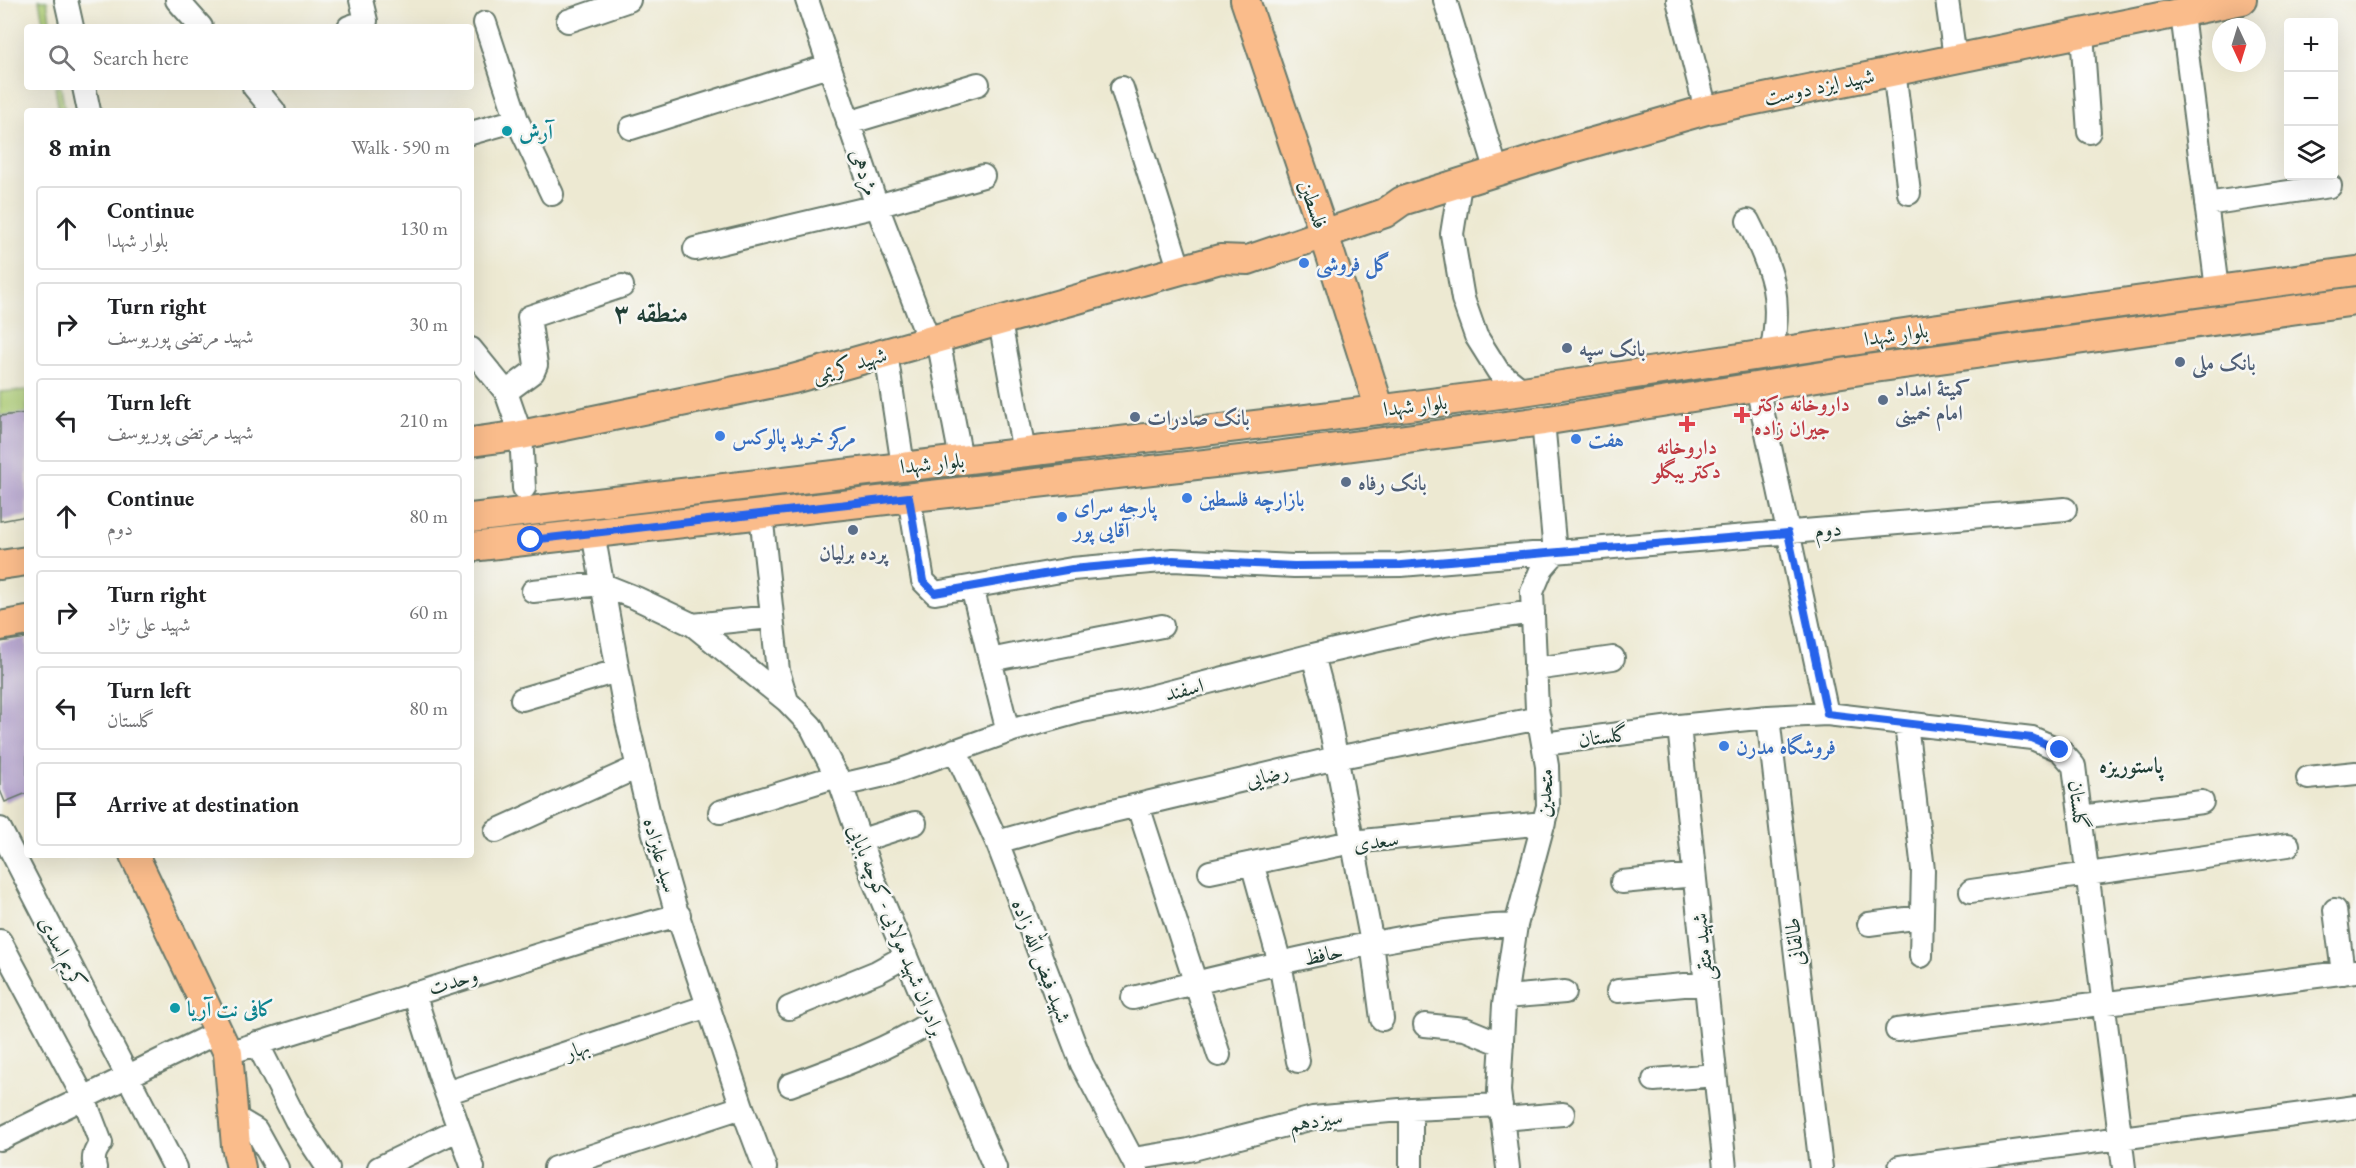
<!DOCTYPE html>
<meta charset="utf-8">
<style>
body{margin:0;font-family:"EB Garamond",Amiri,serif;background:#f6f6f6;color:#202124}
.controls{position:absolute;right:18px;top:18px;display:grid;overflow:hidden;border-radius:6px;box-shadow:0 6px 24px #0002}
.controls button{width:54px;height:54px;display:grid;place-items:center;padding:0;border:0;border-bottom:2px solid #e0e0e0;background:#fff;color:#202124;font:30px sans-serif}
.compass{position:absolute;left:2212px;top:18px;width:54px;height:54px;border-radius:50%;background:#fff;box-shadow:0 6px 24px #0002;rotate:176deg}
.stop{position:absolute;width:18px;height:18px;margin:-14px;border:4px solid #2563eb;border-radius:50%;background:#fff}
.stop.end{background:#2563eb;border-color:#fff;box-shadow:0 2px 6px #0008}
.list{margin:0;padding:0;list-style:none}
h2{display:flex;justify-content:space-between;align-items:center;height:78px;margin:0;padding:0 24px;font-size:26px}
h2 small{font-size:20px;font-weight:400;color:#757577}
.list li{display:grid;grid-template-columns:39px 1fr auto;gap:18px;align-items:center;box-sizing:border-box;height:84px;margin:0 12px 12px;padding:0 12px;border:2px solid #e0e0e0;border-radius:6px}
.list b{display:block;font-size:22px;white-space:nowrap}
.list p{margin:0;font-size:20px;white-space:nowrap;color:#757577}
.list em{font-size:20px;font-style:normal;color:#757577}
.icon{flex:none;width:33px;height:33px;fill:none;stroke:currentColor;stroke-width:2;stroke-linecap:round;stroke-linejoin:round}
.map{position:relative;flex:none;width:2356px;height:1168px;overflow:hidden}
.search{position:absolute;background:#fff;box-shadow:0 6px 24px #0002;left:24px;top:24px;width:450px;height:66px;display:flex;align-items:center;gap:15px;box-sizing:border-box;padding:0 21px;border-radius:6px;color:#757577;font-size:22px}
.panel{position:absolute;background:#fff;box-shadow:0 6px 24px #0002;left:24px;top:108px;width:450px;height:750px;border-radius:6px}
.map>svg:first-child{display:block}
.green{fill:#abcb73;stroke:#658454;stroke-width:1.5}
.building{fill:#b19fcc}
.lines{fill:none;stroke-linecap:round;stroke-linejoin:round}
.minor-casing{stroke:#67796b;stroke-width:26}
.major-casing{stroke:#67796b;stroke-width:32}
.minor{stroke:#fff;stroke-width:22}
.major{stroke:#fabc8b;stroke-width:28}
.route{stroke:#2563eb;stroke-width:8}
.culture-dot{fill:#0f9aa8;stroke:#f6f6f2;stroke-width:2}
.shop-dot{fill:#3f7fe0;stroke:#f6f6f2;stroke-width:2}
.service-dot{fill:#5c6f8a;stroke:#f6f6f2;stroke-width:2}
.health-dot{fill:#e0444e;stroke:#f6f6f2;stroke-width:2}
.labels{text-anchor:middle;dominant-baseline:central;stroke-width:5;stroke-linejoin:round;paint-order:stroke}
.street-label{font-size:21px;fill:#1f3d34;stroke:#f6f6f2}
.culture-label{font-size:21px;font-weight:bold;fill:#0d838f;stroke:#f6f6f2;text-anchor:start}
.shop-label{font-size:21px;font-weight:bold;fill:#366cbe;stroke:#f6f6f2;text-anchor:start}
.service-label{font-size:21px;font-weight:bold;fill:#4e5e75;stroke:#f6f6f2;text-anchor:start}
.health-label{font-size:21px;font-weight:bold;fill:#be3a42;stroke:#f6f6f2;text-anchor:start}
.neighbourhood-label{font-size:22px;font-weight:bold;fill:#1f3d34;stroke:#f6f6f2}
.district-label{font-size:27px;font-weight:bold;fill:#1f3d34;stroke:#f6f6f2}
</style>
<div class="map">
<svg width="2356" height="1168" viewBox="0 0 2356 1168">
<rect width="100%" height="100%" fill="#f6f6f2"/>
<filter id="ink" filterUnits="userSpaceOnUse"><feTurbulence type="fractalNoise" baseFrequency=".0167" numOctaves="2"/><feDisplacementMap in="SourceGraphic" scale="12" xChannelSelector="R" yChannelSelector="G"/><feConvolveMatrix kernelMatrix="1 2 1 2 8 2 1 2 1" color-interpolation-filters="sRGB"/></filter>
<filter id="wash" filterUnits="userSpaceOnUse"><feTurbulence type="fractalNoise" baseFrequency=".008" numOctaves="4" result="noise"/><feDisplacementMap in="SourceGraphic" scale="24" xChannelSelector="R" yChannelSelector="G"/><feGaussianBlur stdDeviation="1.35" result="paint"/><feColorMatrix in="noise" values="0 0 0 0 0 0 0 0 0 0 0 0 0 0 0 0 0 1.4 0 .05"/><feComposite in="paint" operator="in"/></filter>
<g filter="url(#wash)">
<rect width="100%" height="100%" fill="#ede9d2"/>
<path class="green" d="M 39,0 L 47,0 L 51,27 L 44,27 Z
M 55,87 L 61,87 L 65,111 L 59,111 Z
M 27,390 L 27,425 L 26,414 L 0,416 L 0,392 Z"/>
<g id="blocks">
<path class="building" d="M 27,413 L 27,516 L 0,521 L 0,416 Z
M 27,638 L 27,793 L 5,802 L 0,790 L 0,642 Z"/>
</g>
</g>
<g filter="url(#ink)">
<use href="#blocks" fill-opacity="0" stroke="#67796b" stroke-width="1.5"/>
<g class="lines">
<defs>
<path id="minor" d="M 66,0 L 72,27
M 177,0 L 201,27
M 807,0 L 877,206 L 929,341
M 1445,0 L 1497,172
M 1678,0 L 1706,110
M 1947,0 L 1955,58
M 2182,14 L 2217,289
M 568,21 L 629,0
M 485,23 L 517,120 L 552,194
M 349,27 L 366,21 L 361,0
M 2082,33 L 2089,132
M 1894,70 L 1909,193
M 84,87 L 89,111
M 254,87 L 274,111
M 1122,88 L 1180,271
M 848,123 L 978,84
M 631,128 L 828,66
M 471,133 L 517,120
M 1460,184 L 1452,234 L 1463,299 L 1476,336 L 1498,371 L 1523,391
M 2206,204 L 2330,186
M 1748,221 C 1773,271 1783,298 1771,353
M 695,249 L 877,206 L 983,176
M 1000,322 L 1024,452
M 938,339 L 961,459
M 471,349 L 506,392 L 521,435 L 524,488
M 886,353 L 903,466
M 1757,386 L 1827,714
M 506,392 L 533,372 L 536,365 L 529,317 L 622,286
M 909,497 L 923,581 L 935,593 L 1072,569 L 1173,560 L 1294,566 L 1401,565 L 2065,509
M 761,514 L 778,671 L 787,701
M 593,533 L 627,721 L 651,823 L 674,904 L 742,1107 L 765,1168
M 972,587 L 1008,732
M 533,591 L 601,584 L 636,598 L 693,625 L 787,701 L 811,726 L 841,785 L 874,881 L 995,1168
M 693,625 L 771,617
M 1313,655 L 1326,704 L 1372,943 L 1382,1019
M 990,660 L 1162,626
M 1535,669 L 1613,658
M 522,699 L 617,671
M 1768,717 L 1821,1168
M 1906,723 L 1923,870 L 1921,956
M 1679,726 L 1725,1168
M 1544,744 L 1679,726 L 1768,717 L 1827,714 L 2032,738 L 2060,750 L 2074,766 L 2124,1168
M 955,750 L 997,842 L 1082,1064 L 1137,1168
M 2308,778 L 2356,773
M 841,785 L 893,773 L 1013,730 L 1082,711 L 1131,702 L 1313,655 L 1444,625 L 1533,612
M 1138,806 L 1219,1055
M 720,812 L 837,776
M 2080,817 L 2202,802
M 0,829 L 175,1168
M 496,831 L 638,767
M 859,841 L 915,823
M 997,842 L 1079,819 L 1336,758 L 1539,718
M 1252,863 L 1280,963 L 1298,1061
M 1210,872 L 1352,842 L 1544,823
M 1622,882 L 1694,875
M 1971,891 L 2288,845
M 2335,910 L 2343,973
M 1869,924 L 1921,917
M 0,941 L 83,1096 L 101,1143 C 95,1151 92,1157 95,1168
M 1618,991 L 1706,983
M 414,993 L 439,1073 L 473,1168
M 1505,997 L 1565,992
M 1133,998 C 1198,982 1263,966 1330,952 C 1391,939 1453,927 1516,925
M 789,1008 L 877,972 L 906,956
M 1425,1025 L 1465,1029 L 1502,1044
M 1897,1030 L 2356,971
M 257,1043 L 296,1120 L 328,1168
M 228,1053 L 583,941 L 679,915
M 1654,1080 L 1715,1075
M 790,1085 C 839,1067 888,1049 933,1021
M 446,1093 L 708,1006
M 1411,1109 L 1411,1168
M 234,1117 L 256,1130 L 277,1168
M 1502,1119 L 1563,1114
M 0,1139 L 218,1032
M 1133,1159 L 1189,1150 L 1313,1118 L 1411,1109 L 1501,1105
M 1900,1167 L 2356,1107
M 379,1168 L 459,1129
M 555,1168 L 742,1107
M 1508,1168 L 1499,1091 L 1504,1005 L 1516,925 L 1548,806 L 1547,766 L 1537,709 L 1532,592 L 1542,568 L 1555,553 L 1543,421"/>
<path id="major" d="M 1245,0 L 1324,234 L 1380,410
M 471,442 L 521,435 L 793,379 L 1220,259 L 1248,260 L 1385,213 L 1402,201 L 1569,149 L 1706,110 L 2242,0
M 471,518 L 1323,417 L 1523,391 L 1924,330 L 2356,271
M 471,547 L 1276,456 L 1543,421 L 1867,369 L 2356,301
M 0,565 L 27,561
M 0,626 L 27,621
M 134,855 L 228,1053 L 236,1146 L 241,1168"/>
</defs>
<use href="#minor" class="minor-casing"/>
<use href="#major" class="major-casing"/>
<use href="#minor" class="minor"/>
<use href="#major" class="major"/>
</g>
</g>
<g class="lines" filter="url(#ink)">
<path class="route" d="M 531,540 L 909,497 L 923,581 L 935,593 L 1072,569 L 1173,560 L 1294,566 L 1401,565 L 1788,533 L 1827,714 L 2032,738 L 2060,750"/>
</g>
<g class="culture-dot">
<circle cx="507" cy="131" r="6"/>
<circle cx="175" cy="1008" r="6"/>
</g>
<g class="shop-dot">
<circle cx="1304" cy="263" r="6"/>
<circle cx="720" cy="436" r="6"/>
<circle cx="1576" cy="439" r="6"/>
<circle cx="1187" cy="498" r="6"/>
<circle cx="1062" cy="517" r="6"/>
<circle cx="1724" cy="746" r="6"/>
</g>
<g class="service-dot">
<circle cx="1567" cy="348" r="6"/>
<circle cx="2180" cy="362" r="6"/>
<circle cx="1883" cy="400" r="6"/>
<circle cx="1135" cy="417" r="6"/>
<circle cx="1346" cy="482" r="6"/>
<circle cx="853" cy="530" r="6"/>
</g>
<g class="health-dot">
<path d="M1739 406h6v6h6v6h-6v6h-6v-6h-6v-6h6z"/>
<path d="M1684 415h6v6h6v6h-6v6h-6v-6h-6v-6h6z"/>
</g>
<g class="labels">
<g class="street-label">
<text transform="translate(1819 86) rotate(-12)">شهید ایزد دوست</text>
<text transform="translate(865 172) rotate(71)">مژدهی</text>
<text transform="translate(1314 204) rotate(71)">فلسطین</text>
<text transform="translate(1896 334) rotate(-8)">بلوار شهدا</text>
<text transform="translate(849 364) rotate(-16)">شهید کریمی</text>
<text transform="translate(1415 405) rotate(-7)">بلوار شهدا</text>
<text transform="translate(932 463) rotate(-6)">بلوار شهدا</text>
<text transform="translate(1828 529) rotate(-5)">دوم</text>
<text transform="translate(1184 689) rotate(-14)">اسفند</text>
<text transform="translate(1603 736) rotate(-8)">گلستان</text>
<text transform="translate(1267 775) rotate(-14)">رضایی</text>
<text transform="translate(1544 793) rotate(-87)">متحدین</text>
<text transform="translate(2079 805) rotate(83)">گلستان</text>
<text transform="translate(1376 841) rotate(-7)">سعدی</text>
<text transform="translate(661 855) rotate(74)">سید علیزاده</text>
<text transform="translate(897 930) rotate(68)">برادران شهید مولایی - کوچه بابایی</text>
<text transform="translate(1794 942) rotate(-97)">طالقانی</text>
<text transform="translate(1702 947) rotate(-96)">شهید متقی</text>
<text transform="translate(63 952) rotate(63)">کریم اسدی</text>
<text transform="translate(1323 954) rotate(-12)">حافظ</text>
<text transform="translate(1042 961) rotate(69)">شهید فیض الله زاده</text>
<text transform="translate(453 981) rotate(-17)">وحدت</text>
<text transform="translate(577 1049) rotate(-18)">بهار</text>
<text transform="translate(1316 1120) rotate(-8)">سیزدهم</text>
</g>
<g class="culture-label">
<text x="519" y="131">آرش</text>
<text x="187" y="1008">کافی نت آریا</text>
</g>
<g class="shop-label">
<text x="1316" y="263">گل فروشی</text>
<text x="732" y="436">مركز خريد پالوكس</text>
<text x="1588" y="439">هفت</text>
<text x="1199" y="498">بازارچه فلسطین</text>
<text x="1074" y="505">پارچه سرای<tspan x="1074" dy="24">آقایی پور</tspan></text>
<text x="1736" y="746">فروشگاه مدرن</text>
</g>
<g class="service-label">
<text x="1579" y="348">بانک سپه</text>
<text x="2192" y="362">بانک ملی</text>
<text x="1895" y="388">کمیتهٔ امداد<tspan x="1895" dy="24">امام خمینی</tspan></text>
<text x="1147" y="417">بانک صادرات</text>
<text x="1358" y="482">بانک رفاه</text>
<text x="853" y="552" text-anchor="middle">پرده برلیان</text>
</g>
<g class="health-label">
<text x="1754" y="403">داروخانه دکتر<tspan x="1754" dy="24">جیران زاده</tspan></text>
<text x="1687" y="446" text-anchor="middle">داروخانه<tspan x="1687" dy="24">دکتر یبگلو</tspan></text>
</g>
<g class="neighbourhood-label">
<text x="2131" y="765">پاستوریزه</text>
</g>
<g class="district-label">
<text x="651" y="312">منطقه ۳</text>
</g>
</g>
</svg>
<div class="controls">
<button>+</button>
<button>−</button>
<button><svg class="icon" aria-label="layers" viewBox="0 0 24 24"><path d="M12 4l9 5-9 5-9-5zM3 14l9 5 9-5"/></svg></button>
</div>
<svg class="compass" viewBox="-18 -18 36 36"><path d="M0-13l5 13h-10z" fill="#e53935"/><path d="M0 13l5-13h-10z" fill="#757577"/></svg>
<div class="stop" style="left:531px;top:540px"></div>
<div class="stop end" style="left:2060px;top:750px"></div>
<div class="search"><svg class="icon" aria-label="search" viewBox="0 0 24 24"><circle cx="10" cy="10" r="6"/><path d="M15 15l6 6"/></svg>Search here</div>
<section class="panel">
<h2>8 min<small>Walk · 590 m</small></h2>
<ul class="list">
<li><svg class="icon" aria-label="ahead" viewBox="0 0 24 24"><path d="M12 20V5M6 11l6-6 6 6"/></svg><div><b>Continue</b><p>بلوار شهدا</p></div><em>130 m</em></li>
<li><svg class="icon" aria-label="right" viewBox="0 0 24 24"><path d="M7 20v-9h11M14 6l5 5-5 5"/></svg><div><b>Turn right</b><p>شهید مرتضی پوریوسف</p></div><em>30 m</em></li>
<li><svg class="icon" aria-label="left" viewBox="0 0 24 24"><path d="M17 20v-9H6M10 6l-5 5 5 5"/></svg><div><b>Turn left</b><p>شهید مرتضی پوریوسف</p></div><em>210 m</em></li>
<li><svg class="icon" aria-label="ahead" viewBox="0 0 24 24"><path d="M12 20V5M6 11l6-6 6 6"/></svg><div><b>Continue</b><p>دوم</p></div><em>80 m</em></li>
<li><svg class="icon" aria-label="right" viewBox="0 0 24 24"><path d="M7 20v-9h11M14 6l5 5-5 5"/></svg><div><b>Turn right</b><p>شهید علی نژاد</p></div><em>60 m</em></li>
<li><svg class="icon" aria-label="left" viewBox="0 0 24 24"><path d="M17 20v-9H6M10 6l-5 5 5 5"/></svg><div><b>Turn left</b><p>گلستان</p></div><em>80 m</em></li>
<li><svg class="icon" aria-label="arrive" viewBox="0 0 24 24"><path d="M6 21V4h12l-3 4 3 4H6"/></svg><div><b>Arrive at destination</b></div></li>
</ul>
</section>
</div>
